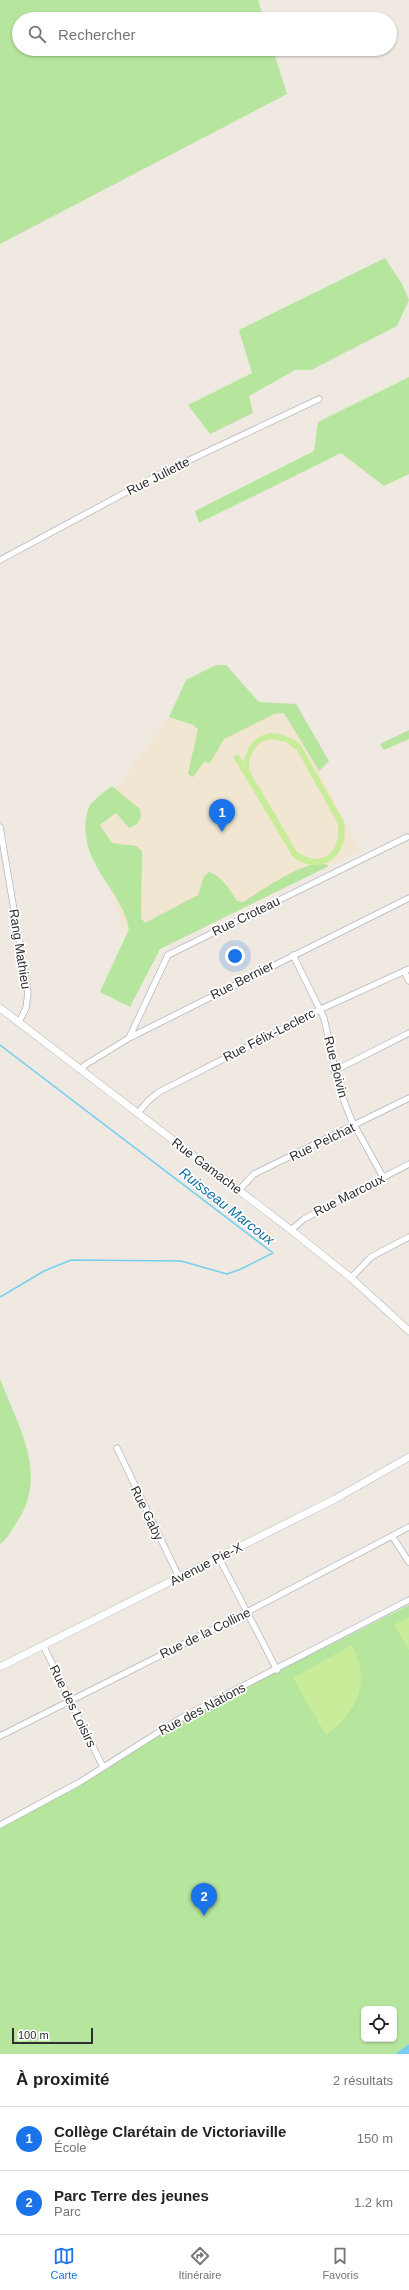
<!DOCTYPE html>
<html lang="fr">
<meta charset="utf-8">
<style>
body{margin:0;font-family:Helvetica,sans-serif;background:#f6f6f6;color:#222}
.controls{position:absolute;right:12px;bottom:12px;display:grid;overflow:hidden;border-radius:6px;box-shadow:0 1px 3px #0004}
.controls button{width:36px;height:36px;display:grid;place-items:center;padding:0;border:0;border-bottom:1px solid #e0e0e0;background:#fff;color:#222;font:20px sans-serif}
.scale{position:absolute;left:12px;bottom:10px;width:81px;box-sizing:border-box;padding-left:4px;border:2px solid #2e2e2e;border-top:0;font-size:11px;line-height:14px;white-space:nowrap;color:#2e2e2e;-webkit-text-stroke:3px #fff;paint-order:stroke}
.you{position:absolute;left:235px;top:956px;width:14px;height:14px;margin:-10px;border:3px solid #fff;border-radius:50%;background:#1a73e8;box-shadow:0 0 0 6px #1a73e833}
.badge{display:grid;place-items:center;width:26px;height:26px;border-radius:50%;background:#1a73e8;color:#fff;font-size:13px;font-weight:700}
.pin{position:absolute;translate:-50% -33px;filter:drop-shadow(0 1px 2px #0008)}
.pin::after{content:'';position:absolute;top:21px;width:14px;height:12px;background:inherit;clip-path:polygon(0 0,100% 0,50% 100%)}
.list{margin:0;padding:0;list-style:none}
h2{display:flex;justify-content:space-between;align-items:center;height:52px;margin:0;padding:0 16px;font-size:17px}
h2 small{font-size:13px;font-weight:400;color:#767676}
.list li{display:grid;grid-template-columns:26px 1fr auto;gap:12px;align-items:center;box-sizing:border-box;height:64px;padding:0 16px;border-top:1px solid #e0e0e0}
.list b{display:block;font-size:15px;white-space:nowrap}
.list p{margin:0;font-size:13px;white-space:nowrap;color:#767676}
.list em{font-size:13px;font-style:normal;color:#767676}
.icon{flex:none;width:22px;height:22px;fill:none;stroke:currentColor;stroke-width:2;stroke-linecap:round;stroke-linejoin:round}
.map{position:relative;flex:none;width:409px;height:2054px;overflow:hidden}
.search{position:absolute;background:#fff;box-shadow:0 1px 3px #0004;left:12px;right:12px;top:12px;height:44px;display:flex;align-items:center;gap:10px;box-sizing:border-box;padding:0 14px;border-radius:22px;color:#767676;font-size:15px}
.sheet{height:180px;background:#fff}
nav{display:flex;justify-content:space-around;align-items:center;box-sizing:border-box;height:56px;border-top:1px solid #e0e0e0;background:#fff;font-size:11px;color:#767676}
nav a{display:grid;justify-items:center;gap:2px}
nav .on{color:#1a73e8}
.map>svg:first-child{display:block}
.education{fill:#f0e6d1}
.green{fill:#b6e59e;fill-rule:evenodd}
.pitch{fill:#c9ec9a;fill-rule:evenodd}
.water{fill:#75cff0}
.lines{fill:none;stroke-linecap:round;stroke-linejoin:round}
.stream{stroke:#75cff0;stroke-width:1.5}
.minor-casing{stroke:#b4b7c1;stroke-width:7}
.tertiary-casing{stroke:#b4b7c1;stroke-width:8}
.minor{stroke:#fff;stroke-width:5.5}
.tertiary{stroke:#fff;stroke-width:7}
.labels{text-anchor:middle;dominant-baseline:central;stroke-width:3.5;stroke-linejoin:round;paint-order:stroke}
.street-label{font-size:13px;fill:#2e2e2e;stroke:#fff}
.water-label{font-size:14px;font-style:italic;fill:#0d6fa3;stroke:#fff}
</style>
<div class="map">
<svg width="409" height="2054" viewBox="0 0 409 2054">
<rect width="100%" height="100%" fill="#efe9e1"/>
<path class="education" d="M 286,708 L 361,850 L 160,949 L 122,928 L 87,814 L 122,781 L 169,717 L 224,739 Z"/>
<path class="green" d="M 0,0 L 258,0 L 264,19 L 19,19 L 19,49 L 273,49 L 287,94 L 0,244 Z
M 385,258 L 402,284 L 409,300 L 397,326 L 311,370 L 295,370 L 249,396 L 253,413 L 210,434 L 188,405 L 252,373 L 239,330 Z
M 409,377 L 409,474 L 384,486 L 341,453 L 199,523 L 195,511 L 314,451 L 318,422 Z
M 216,665 L 226,665 L 259,702 L 296,704 L 329,761 L 319,771 L 284,713 L 274,714 L 224,739 L 212,760 L 210,763 L 204,762 L 193,777 L 188,774 L 198,729 L 193,725 L 169,717 L 186,680 Z
M 409,730 L 409,739 L 384,750 L 380,744 Z
M 112,786 L 140,809 L 141,817 L 137,824 L 129,828 L 116,813 L 100,825 L 112,843 L 136,846 L 142,851 L 141,918 L 145,923 L 198,895 L 204,876 L 209,872 C 223,877 229,889 237,901 L 243,902 C 260,892 311,854 329,866 L 160,949 L 130,1007 L 100,992 L 129,929 C 123,891 80,865 86,819 C 87,812 88,806 93,802 C 98,796 105,791 112,786 Z
M 0,1379 C 18,1426 49,1474 17,1522 C 12,1529 7,1540 0,1544 Z
M 409,1605 L 409,2044 L 395,2054 L 0,2054 L 0,1823 L 99,1772 L 180,1721 ZM 364,2009 L 394,2009 L 394,2039 L 364,2039 Z"/>
<path class="pitch" d="M 269,733 C 282,733 290,737 300,744 L 344,822 C 350,856 322,878 293,857 L 233,757 L 238,754 L 244,762 C 247,746 254,737 269,733 ZM 271,739 L 286,742 L 297,750 L 338,824 C 341,851 323,869 297,852 L 249,770 C 248,755 255,742 271,739 Z
M 409,1617 L 409,1650 L 394,1625 Z
M 352,1645 C 371,1683 358,1711 326,1735 L 293,1678 Z"/>
<path class="water" d="M 409,2044 L 409,2054 L 395,2054 Z"/>
<g class="lines">
<path class="stream" d="M 0,1045 L 273,1253 L 241,1269 L 227,1274 L 181,1261 L 71,1260 L 44,1271 L 0,1297"/>
<defs>
<path id="minor" d="M 0,560 L 162,473 L 319,399
M 0,827 L 28,993 L 26,1008 L 19,1022
M 293,955 L 324,1018 L 340,1091 L 351,1119 L 383,1177
M 404,971 L 409,981
M 129,1038 L 168,955 L 407,837
M 80,1070 L 85,1065 L 129,1038 L 409,898
M 334,1071 L 409,1033
M 138,1113 L 148,1101 L 159,1092 L 319,1010 L 409,969
M 239,1190 L 254,1174 L 409,1098
M 291,1230 L 304,1219 L 409,1164
M 351,1278 L 371,1257 L 409,1237
M 117,1448 L 179,1577
M 392,1536 L 409,1562
M 219,1558 L 277,1670
M 43,1645 L 103,1767
M 0,1736 L 247,1612 L 409,1527
M 0,1825 L 80,1782 L 181,1718 L 409,1600"/>
<path id="tertiary" d="M 0,1008 L 291,1230 L 351,1278 L 409,1331
M 0,1667 L 335,1499 L 409,1457"/>
</defs>
<use href="#minor" class="minor-casing"/>
<use href="#tertiary" class="tertiary-casing"/>
<use href="#minor" class="minor"/>
<use href="#tertiary" class="tertiary"/>
</g>
<g class="labels">
<g class="street-label">
<text transform="translate(158 476) rotate(-27)">Rue Juliette</text>
<text transform="translate(246 916) rotate(-26)">Rue Croteau</text>
<text transform="translate(20 949) rotate(81)">Rang Mathieu</text>
<text transform="translate(242 980) rotate(-27)">Rue Bernier</text>
<text transform="translate(269 1035) rotate(-27)">Rue Félix-Leclerc</text>
<text transform="translate(336 1067) rotate(76)">Rue Boivin</text>
<text transform="translate(322 1142) rotate(-26)">Rue Pelchat</text>
<text transform="translate(207 1166) rotate(37)">Rue Gamache</text>
<text transform="translate(349 1195) rotate(-27)">Rue Marcoux</text>
<text transform="translate(147 1513) rotate(64)">Rue Gaby</text>
<text transform="translate(206 1564) rotate(-27)">Avenue Pie-X</text>
<text transform="translate(205 1633) rotate(-26)">Rue de la Colline</text>
<text transform="translate(73 1706) rotate(64)">Rue des Loisirs</text>
<text transform="translate(202 1709) rotate(-28)">Rue des Nations</text>
</g>
<g class="water-label">
<text transform="translate(227 1206) rotate(38)">Ruisseau Marcoux</text>
</g>
</g>
</svg>
<div class="controls">
<button><svg class="icon" aria-label="locate" viewBox="0 0 24 24"><circle cx="12" cy="12" r="6"/><path d="M12 2v4M12 18v4M2 12h4M18 12h4"/></svg></button>
</div>
<div class="scale">100 m</div>
<div class="you"></div>
<div class="pin badge" style="left:222px;top:832px">1</div>
<div class="pin badge" style="left:204px;top:1916px">2</div>
<div class="search"><svg class="icon" aria-label="search" viewBox="0 0 24 24"><circle cx="10" cy="10" r="6"/><path d="M15 15l6 6"/></svg>Rechercher</div>
</div>
<section class="sheet">
<h2>À proximité<small>2 résultats</small></h2>
<ul class="list">
<li><span class="badge">1</span><div><b>Collège Clarétain de Victoriaville</b><p>École</p></div><em>150 m</em></li>
<li><span class="badge">2</span><div><b>Parc Terre des jeunes</b><p>Parc</p></div><em>1.2 km</em></li>
</ul>
</section>
<nav>
<a class="on"><svg class="icon" aria-label="map" viewBox="0 0 24 24"><path d="M3 6l6-2 6 2 6-2v14l-6 2-6-2-6 2zM9 4v14M15 6v14"/></svg>Carte</a>
<a><svg class="icon" aria-label="directions" viewBox="0 0 24 24"><path d="M12 3l9 9-9 9-9-9zM9 14v-3h6M13 9l2 2-2 2"/></svg>Itinéraire</a>
<a><svg class="icon" aria-label="saved" viewBox="0 0 24 24"><path d="M7 4h10v16l-5-4-5 4z"/></svg>Favoris</a>
</nav>
